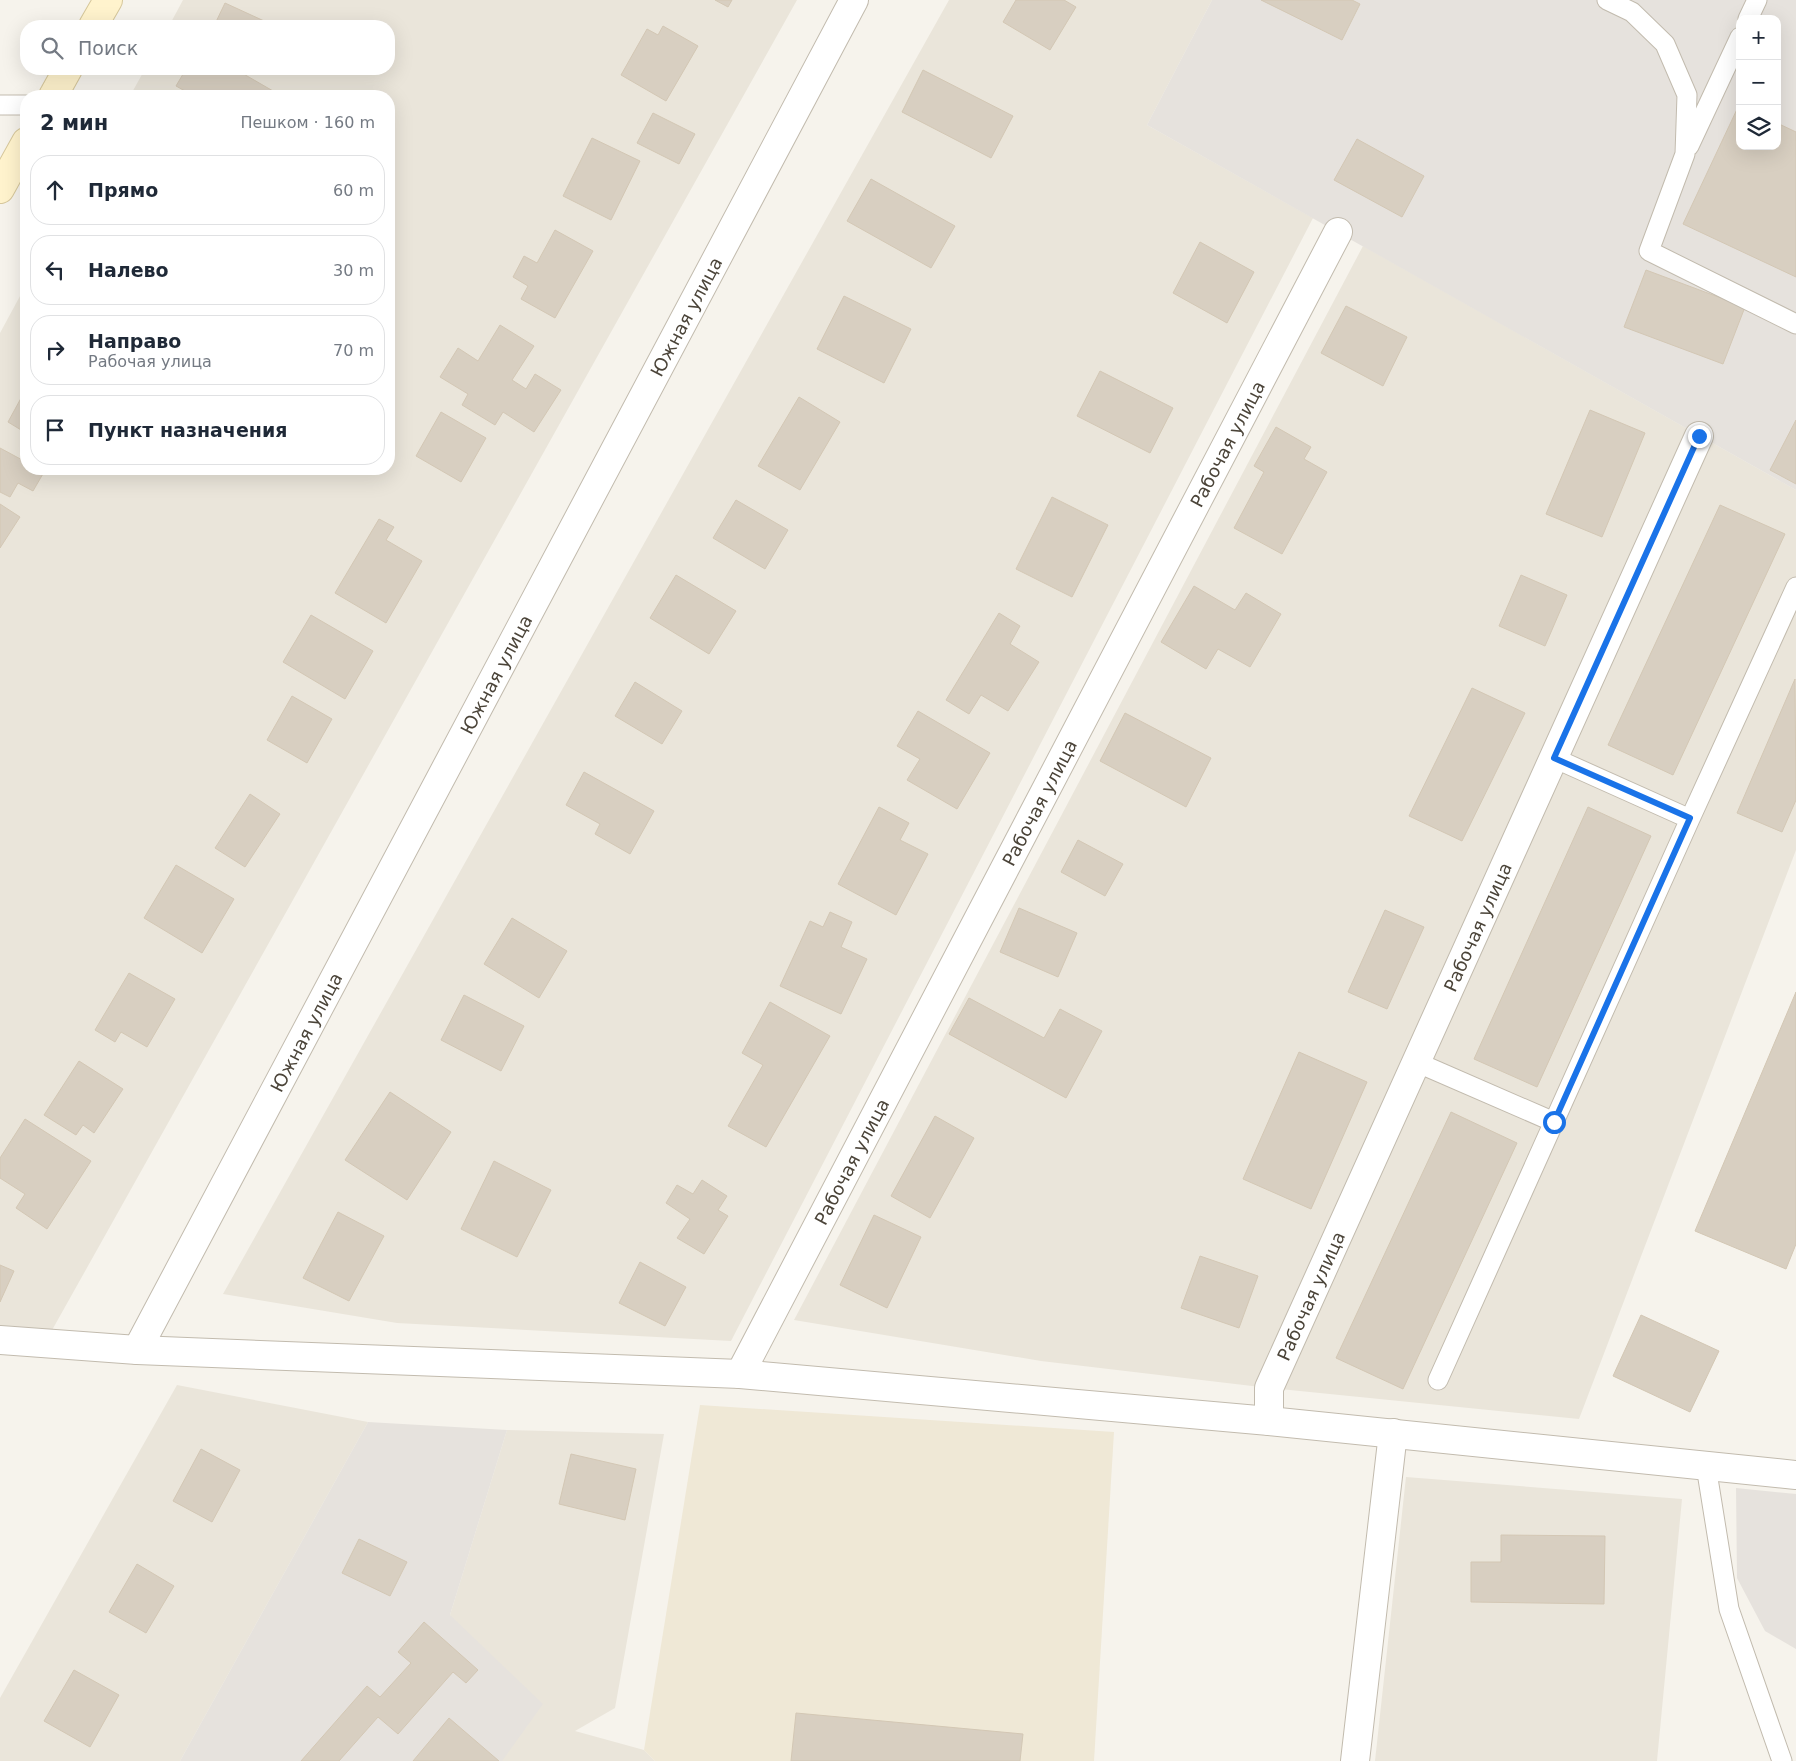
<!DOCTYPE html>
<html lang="ru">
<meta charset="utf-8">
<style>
body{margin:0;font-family:"DejaVu Sans",sans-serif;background:#f6f6f7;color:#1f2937}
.controls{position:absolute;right:15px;top:15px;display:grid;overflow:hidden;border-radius:10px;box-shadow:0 5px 20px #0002}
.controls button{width:45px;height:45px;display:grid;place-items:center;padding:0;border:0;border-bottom:1px solid #e0e1e3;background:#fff;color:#1f2937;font:25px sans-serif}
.stop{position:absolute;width:15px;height:15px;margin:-11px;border:4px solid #1a73e8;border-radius:50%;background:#fff}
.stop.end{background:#1a73e8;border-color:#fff;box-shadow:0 1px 5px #0008}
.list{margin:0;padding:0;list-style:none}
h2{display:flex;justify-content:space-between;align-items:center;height:65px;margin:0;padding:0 20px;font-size:21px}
h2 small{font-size:16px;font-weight:400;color:#747a83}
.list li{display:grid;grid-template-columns:32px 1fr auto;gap:15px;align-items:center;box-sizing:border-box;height:70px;margin:0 10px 10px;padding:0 10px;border:1px solid #e0e1e3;border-radius:20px}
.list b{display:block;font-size:19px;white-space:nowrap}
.list p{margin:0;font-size:16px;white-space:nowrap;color:#747a83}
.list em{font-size:16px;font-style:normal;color:#747a83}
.icon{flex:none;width:28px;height:28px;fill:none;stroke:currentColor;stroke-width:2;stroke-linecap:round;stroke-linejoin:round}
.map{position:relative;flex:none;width:1796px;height:1761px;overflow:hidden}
.search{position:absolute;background:#fff;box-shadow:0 5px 20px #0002;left:20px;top:20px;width:375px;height:55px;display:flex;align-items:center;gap:12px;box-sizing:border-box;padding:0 18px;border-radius:20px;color:#747a83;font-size:19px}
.panel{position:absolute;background:#fff;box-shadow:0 5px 20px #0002;left:20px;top:90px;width:375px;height:385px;border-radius:20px}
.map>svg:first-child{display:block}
.residential{fill:#eae5da}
.industrial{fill:#e6e2dd;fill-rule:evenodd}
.education{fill:#efe8d6}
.building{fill:#d8cfc1;stroke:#d3c7b4}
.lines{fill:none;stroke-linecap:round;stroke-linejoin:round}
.service-casing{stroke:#c2bbae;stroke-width:21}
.minor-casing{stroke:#c2bbae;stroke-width:30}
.secondary-casing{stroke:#d6c79b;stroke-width:30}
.service{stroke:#fff;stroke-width:19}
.minor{stroke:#fff;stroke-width:28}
.secondary{stroke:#fff3cd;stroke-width:28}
.route{stroke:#1a73e8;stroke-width:6}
.labels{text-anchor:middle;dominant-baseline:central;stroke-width:4;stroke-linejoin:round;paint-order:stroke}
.street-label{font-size:18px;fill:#4b4439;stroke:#fff}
</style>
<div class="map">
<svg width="1796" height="1761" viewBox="0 0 1796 1761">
<rect width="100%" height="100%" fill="#f6f3ec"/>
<path class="residential" d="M 183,0 L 797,0 L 51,1332 L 0,1328 L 0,333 L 26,285 L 26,469 L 389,469 L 389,96 L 130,96 L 145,69 L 389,69 L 389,26 L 169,26 Z
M 949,0 L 1212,0 L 1147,125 L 1313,218 L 731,1341 L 397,1323 L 223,1294 Z
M 1363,246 L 1796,490 L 1796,850 L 1579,1419 L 1269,1388 L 1041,1361 L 794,1320 Z
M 177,1385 L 368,1422 L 180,1761 L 0,1761 L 0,1698 Z
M 507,1430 L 664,1434 L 615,1708 L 575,1731 L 644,1750 L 655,1761 L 500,1761 L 450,1615 Z
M 1406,1477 L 1682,1499 L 1657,1761 L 1375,1761 Z"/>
<path class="industrial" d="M 1212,0 L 1796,0 L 1796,490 L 1147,125 ZM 1740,19 L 1777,19 L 1777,146 L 1740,146 Z
M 368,1422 L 507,1430 L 450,1615 L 543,1704 L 502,1761 L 180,1761 Z
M 1736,1488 L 1796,1494 L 1796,1649 L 1765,1631 L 1737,1578 Z"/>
<path class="education" d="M 700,1405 L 1114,1432 L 1094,1761 L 655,1761 L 644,1750 Z"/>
<path class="building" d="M 715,0 L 732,0 L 728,7 Z
M 1016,0 L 1064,0 L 1076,7 L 1050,50 L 1003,22 Z
M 1261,0 L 1352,0 L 1360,4 L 1342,40 Z
M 225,3 L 275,26 L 214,26 Z
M 663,26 L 698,46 L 666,101 L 621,75 L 647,29 L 658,35 Z
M 186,69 L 235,69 L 273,91 L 270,96 L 194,96 L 176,86 Z
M 923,70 L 1013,116 L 991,158 L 902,112 Z
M 1739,105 L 1740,146 L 1777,146 L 1777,123 L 1796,132 L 1796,277 L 1683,224 Z
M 653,113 L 695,134 L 679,164 L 637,143 Z
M 592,138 L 640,161 L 611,220 L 563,196 Z
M 1357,139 L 1424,176 L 1402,217 L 1334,180 Z
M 871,179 L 955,226 L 931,268 L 847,221 Z
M 555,230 L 593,251 L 555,318 L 521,299 L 528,286 L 513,277 L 524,256 L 537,263 Z
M 1200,242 L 1254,272 L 1227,323 L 1173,293 Z
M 1646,270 L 1745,307 L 1723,364 L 1624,327 Z
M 844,296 L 911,329 L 884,383 L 817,349 Z
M 1346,306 L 1407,337 L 1383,386 L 1321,353 Z
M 500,325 L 534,346 L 512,380 L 526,389 L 535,374 L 561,390 L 534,432 L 503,412 L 495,425 L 462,405 L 468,394 L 440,377 L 458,348 L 478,361 Z
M 1100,371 L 1173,408 L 1150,453 L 1077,416 Z
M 26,389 L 26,433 L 8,422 Z
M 799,397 L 840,422 L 800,490 L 758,466 Z
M 1590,410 L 1645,433 L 1602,537 L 1546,514 Z
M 441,412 L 486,438 L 461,482 L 416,456 Z
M 1796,420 L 1796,484 L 1770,470 Z
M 1276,427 L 1311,447 L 1304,459 L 1327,472 L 1282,554 L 1234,528 L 1264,472 L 1254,466 Z
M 0,448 L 26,462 L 26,469 L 38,469 L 44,472 L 33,491 L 18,483 L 10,497 L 0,492 Z
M 1052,497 L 1108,525 L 1072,597 L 1016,569 Z
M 736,500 L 788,530 L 765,569 L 713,538 Z
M 0,504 L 20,517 L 0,548 Z
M 1720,505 L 1785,534 L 1673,775 L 1608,745 Z
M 379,519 L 394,527 L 386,540 L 422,561 L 386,623 L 335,593 Z
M 676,575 L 736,611 L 709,654 L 650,618 Z
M 1521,575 L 1567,595 L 1545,646 L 1499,626 Z
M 1194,586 L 1235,610 L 1246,593 L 1281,614 L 1250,667 L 1218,649 L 1206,669 L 1161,642 Z
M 999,613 L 1020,626 L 1010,644 L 1039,662 L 1008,711 L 981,695 L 969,714 L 946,700 Z
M 311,615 L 373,651 L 345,699 L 283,662 Z
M 1795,679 L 1796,800 L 1782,832 L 1737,813 Z
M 635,682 L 682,711 L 662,744 L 615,716 Z
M 1472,688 L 1525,713 L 1462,841 L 1409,816 Z
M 292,696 L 332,719 L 307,763 L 267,740 Z
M 918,711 L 990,753 L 957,809 L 907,780 L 920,759 L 897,746 Z
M 1125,713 L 1211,758 L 1186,807 L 1100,761 Z
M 584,772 L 654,811 L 630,854 L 595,834 L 600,824 L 566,805 Z
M 250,794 L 280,814 L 245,867 L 215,848 Z
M 879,807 L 909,823 L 900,840 L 928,854 L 896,915 L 838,884 Z
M 1588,807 L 1651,836 L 1537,1087 L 1474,1059 Z
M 1078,840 L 1123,864 L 1105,896 L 1061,872 Z
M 176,865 L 234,899 L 202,953 L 144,918 Z
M 1019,908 L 1077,933 L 1058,977 L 1000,952 Z
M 1385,910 L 1424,927 L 1387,1009 L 1348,992 Z
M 830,912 L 852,922 L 841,947 L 867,959 L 841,1014 L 780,986 L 810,921 L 823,927 Z
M 512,918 L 567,951 L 539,998 L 484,964 Z
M 129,973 L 175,999 L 147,1047 L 121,1032 L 115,1042 L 95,1030 Z
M 1796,992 L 1796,1244 L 1786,1269 L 1695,1231 Z
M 464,995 L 524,1026 L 501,1071 L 441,1040 Z
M 969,998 L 1044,1038 L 1060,1009 L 1102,1031 L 1066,1098 L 949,1034 Z
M 770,1002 L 830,1036 L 766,1147 L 728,1126 L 763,1065 L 742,1053 Z
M 1299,1052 L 1367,1082 L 1311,1209 L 1243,1179 Z
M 79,1061 L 123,1089 L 94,1133 L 83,1125 L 76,1135 L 44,1115 Z
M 390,1092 L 451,1132 L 407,1200 L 345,1160 Z
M 1451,1112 L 1517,1143 L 1403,1389 L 1336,1358 Z
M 935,1116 L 974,1138 L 930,1218 L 891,1196 Z
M 25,1119 L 91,1161 L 47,1229 L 16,1208 L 25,1194 L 0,1178 L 0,1158 Z
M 494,1161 L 551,1190 L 517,1257 L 461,1229 Z
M 702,1180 L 727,1196 L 718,1210 L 728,1216 L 704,1254 L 677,1238 L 690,1219 L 666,1203 L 677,1185 L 693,1194 Z
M 338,1212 L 384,1236 L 349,1301 L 303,1278 Z
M 874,1215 L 921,1237 L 887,1308 L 840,1285 Z
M 1200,1256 L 1258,1276 L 1239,1328 L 1181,1308 Z
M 640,1262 L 686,1287 L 665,1326 L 619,1303 Z
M 0,1265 L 14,1271 L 0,1302 Z
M 1641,1315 L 1719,1351 L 1690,1412 L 1613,1376 Z
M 201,1449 L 240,1470 L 212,1522 L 173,1501 Z
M 571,1454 L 636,1469 L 625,1520 L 559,1504 Z
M 1501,1535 L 1605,1536 L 1604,1604 L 1471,1602 L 1471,1562 L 1501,1562 Z
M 359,1539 L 407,1562 L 390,1596 L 342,1573 Z
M 137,1564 L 174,1586 L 146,1633 L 109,1612 Z
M 424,1622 L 478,1670 L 466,1683 L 453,1672 L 398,1734 L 378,1717 L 339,1761 L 301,1761 L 367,1686 L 380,1697 L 411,1663 L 398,1652 Z
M 74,1670 L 119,1695 L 90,1747 L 44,1721 Z
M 796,1713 L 1023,1734 L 1020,1761 L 791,1761 Z
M 449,1718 L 499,1761 L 413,1761 Z"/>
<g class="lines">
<defs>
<path id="service" d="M 1607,0 L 1632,12 L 1665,44 L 1687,95 L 1685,154 L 1649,251 L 1796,324
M 1748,19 L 1757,0
M 0,105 L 26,105
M 1689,146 L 1740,37
M 1554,758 L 1690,819
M 1416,1062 L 1554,1122
M 1438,1380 L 1690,819 L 1796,587
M 1706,1466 L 1729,1609 L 1782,1761"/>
<g id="minor">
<path d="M 0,1340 L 137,1350 L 740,1374 L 1269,1421 L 1796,1475"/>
<path id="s1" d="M 137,1350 L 854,0"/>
<path id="s2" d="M 740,1374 L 1338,232"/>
<path id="s3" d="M 1269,1421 L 1269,1388 L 1699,436"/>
<path d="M 1355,1761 L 1393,1433"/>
</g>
<path id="secondary" d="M 93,26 L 108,0
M 53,96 L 68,69
M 0,189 L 26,142"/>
</defs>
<use href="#service" class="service-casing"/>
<use href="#minor" class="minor-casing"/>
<use href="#secondary" class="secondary-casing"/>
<use href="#service" class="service"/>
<use href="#minor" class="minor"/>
<use href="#secondary" class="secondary"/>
</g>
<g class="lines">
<path class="route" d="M 1554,1122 L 1690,818 L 1554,758 L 1699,436"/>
</g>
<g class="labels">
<g class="street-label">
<text stroke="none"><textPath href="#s1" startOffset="1170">Южная улица</textPath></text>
<text stroke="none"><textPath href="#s2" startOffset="1050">Рабочая улица</textPath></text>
<text stroke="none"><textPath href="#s1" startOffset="765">Южная улица</textPath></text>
<text stroke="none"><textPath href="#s2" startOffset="645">Рабочая улица</textPath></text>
<text stroke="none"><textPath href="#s3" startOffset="539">Рабочая улица</textPath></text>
<text stroke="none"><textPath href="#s1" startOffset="360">Южная улица</textPath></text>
<text stroke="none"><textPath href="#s2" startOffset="240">Рабочая улица</textPath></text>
<text stroke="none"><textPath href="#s3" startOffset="134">Рабочая улица</textPath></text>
</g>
</g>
</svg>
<div class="controls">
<button>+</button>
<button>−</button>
<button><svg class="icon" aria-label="layers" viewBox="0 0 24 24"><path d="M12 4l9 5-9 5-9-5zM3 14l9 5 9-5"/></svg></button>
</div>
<div class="stop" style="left:1554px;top:1122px"></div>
<div class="stop end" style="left:1699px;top:436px"></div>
<div class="search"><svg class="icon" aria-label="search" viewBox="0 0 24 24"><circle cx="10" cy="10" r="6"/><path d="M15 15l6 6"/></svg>Поиск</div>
<section class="panel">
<h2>2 мин<small>Пешком · 160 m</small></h2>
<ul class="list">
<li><svg class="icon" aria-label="ahead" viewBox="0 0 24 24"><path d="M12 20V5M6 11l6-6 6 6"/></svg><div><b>Прямо</b></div><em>60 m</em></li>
<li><svg class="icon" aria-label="left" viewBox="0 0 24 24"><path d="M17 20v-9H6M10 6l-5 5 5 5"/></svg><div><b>Налево</b></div><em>30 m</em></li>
<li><svg class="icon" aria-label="right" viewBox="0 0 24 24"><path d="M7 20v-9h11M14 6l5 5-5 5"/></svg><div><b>Направо</b><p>Рабочая улица</p></div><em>70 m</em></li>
<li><svg class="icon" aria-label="arrive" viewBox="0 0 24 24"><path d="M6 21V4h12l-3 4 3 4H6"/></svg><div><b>Пункт назначения</b></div></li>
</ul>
</section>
</div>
